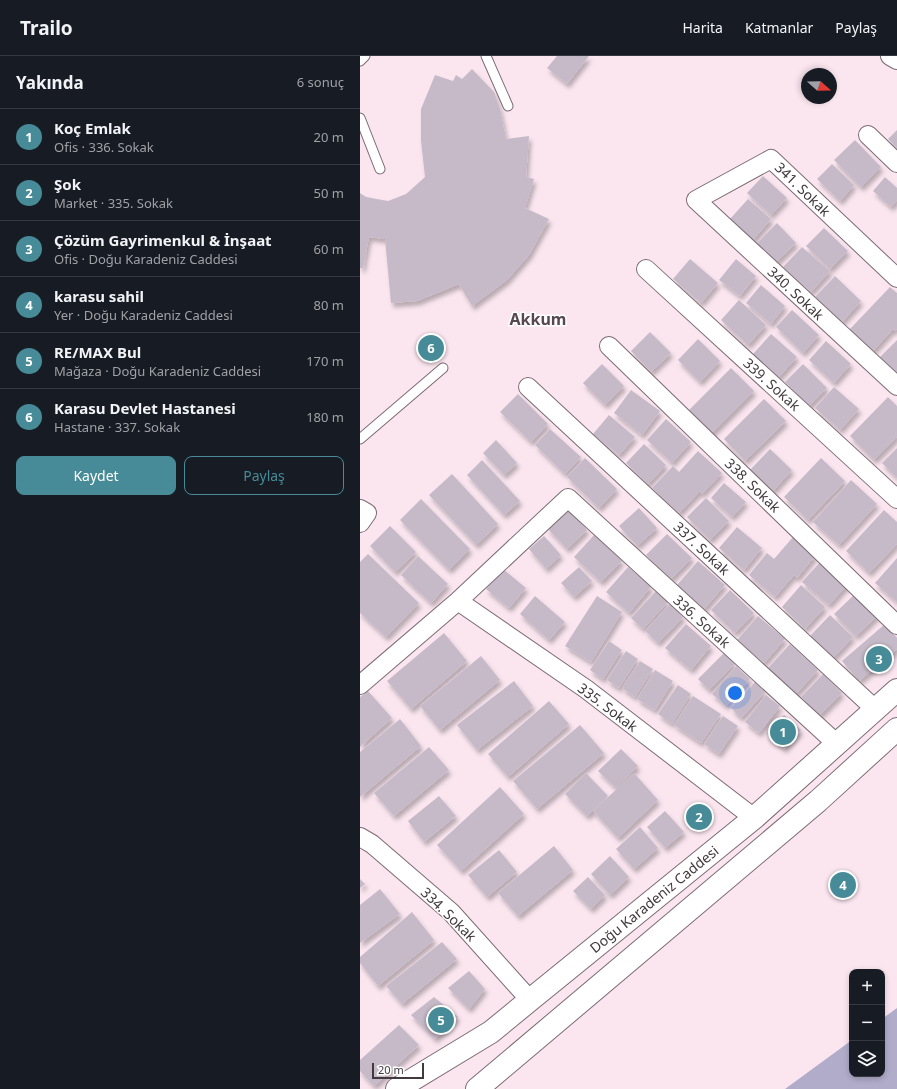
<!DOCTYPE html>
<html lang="tr">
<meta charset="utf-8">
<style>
body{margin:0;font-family:"Noto Sans",sans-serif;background:#242831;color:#f1f3f6}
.controls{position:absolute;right:12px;bottom:12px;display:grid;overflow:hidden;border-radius:8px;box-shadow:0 2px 6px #0003}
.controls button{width:36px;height:36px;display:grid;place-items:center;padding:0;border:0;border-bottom:1px solid #363941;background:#171b24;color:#f1f3f6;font:20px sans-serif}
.compass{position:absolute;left:441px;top:12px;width:36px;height:36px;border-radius:50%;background:#171b24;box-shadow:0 2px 6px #0003;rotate:110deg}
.scale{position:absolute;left:12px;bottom:10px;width:52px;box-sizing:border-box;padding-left:4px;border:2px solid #41393d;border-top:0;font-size:11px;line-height:14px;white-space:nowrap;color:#41393d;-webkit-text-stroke:3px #fff;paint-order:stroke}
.you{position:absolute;left:375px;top:637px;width:14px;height:14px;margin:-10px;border:3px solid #fff;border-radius:50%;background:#1a73e8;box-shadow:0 0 0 6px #1a73e833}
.badge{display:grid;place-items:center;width:26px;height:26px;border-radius:50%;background:#468b97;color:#fff;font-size:13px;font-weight:700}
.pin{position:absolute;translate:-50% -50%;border:2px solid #fff;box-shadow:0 1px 4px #0006}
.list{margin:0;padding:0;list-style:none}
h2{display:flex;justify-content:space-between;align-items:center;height:52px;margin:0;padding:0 16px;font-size:17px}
h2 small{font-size:13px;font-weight:400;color:#9ea1a6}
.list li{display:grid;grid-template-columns:26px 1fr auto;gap:12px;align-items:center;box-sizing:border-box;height:56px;padding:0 16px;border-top:1px solid #363941}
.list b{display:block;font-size:15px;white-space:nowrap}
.list p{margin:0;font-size:13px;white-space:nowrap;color:#9ea1a6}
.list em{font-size:13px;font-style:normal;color:#9ea1a6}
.actions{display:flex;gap:8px;padding:12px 16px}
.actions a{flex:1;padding:9px 0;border:1px solid #468b97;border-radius:8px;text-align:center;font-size:14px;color:#468b97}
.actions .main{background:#468b97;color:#fff}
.icon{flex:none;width:22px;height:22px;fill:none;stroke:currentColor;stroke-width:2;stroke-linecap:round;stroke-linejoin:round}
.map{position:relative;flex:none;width:537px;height:1033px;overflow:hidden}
header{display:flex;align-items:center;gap:24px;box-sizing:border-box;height:56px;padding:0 20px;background:#171b24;border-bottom:1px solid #363941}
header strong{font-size:19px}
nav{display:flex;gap:22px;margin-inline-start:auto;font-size:14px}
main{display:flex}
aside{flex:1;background:#171b24}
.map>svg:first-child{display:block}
.water{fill:#b0acca}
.building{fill:#c6bac9;filter:url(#shadow)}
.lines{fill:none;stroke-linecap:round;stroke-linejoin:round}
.lane-casing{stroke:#7c6b73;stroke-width:11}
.street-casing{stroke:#7c6b73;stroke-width:20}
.primary-casing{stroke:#7c6b73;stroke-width:24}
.lane{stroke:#fff;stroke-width:9}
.street{stroke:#fff;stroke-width:18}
.primary{stroke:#fff;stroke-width:22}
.labels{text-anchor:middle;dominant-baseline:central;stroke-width:3;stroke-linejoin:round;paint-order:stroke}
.street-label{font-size:14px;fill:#41393d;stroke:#fff}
.quarter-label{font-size:16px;font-weight:bold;fill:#57474f;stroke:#fff}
</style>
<header>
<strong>Trailo</strong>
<nav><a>Harita</a><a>Katmanlar</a><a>Paylaş</a></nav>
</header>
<main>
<aside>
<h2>Yakında<small>6 sonuç</small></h2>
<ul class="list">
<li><span class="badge">1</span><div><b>Koç Emlak</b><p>Ofis · 336. Sokak</p></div><em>20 m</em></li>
<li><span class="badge">2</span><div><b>Şok</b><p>Market · 335. Sokak</p></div><em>50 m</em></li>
<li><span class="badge">3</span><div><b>Çözüm Gayrimenkul &amp; İnşaat</b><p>Ofis · Doğu Karadeniz Caddesi</p></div><em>60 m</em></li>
<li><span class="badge">4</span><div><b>karasu sahil</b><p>Yer · Doğu Karadeniz Caddesi</p></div><em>80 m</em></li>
<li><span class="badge">5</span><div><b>RE/MAX Bul</b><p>Mağaza · Doğu Karadeniz Caddesi</p></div><em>170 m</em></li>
<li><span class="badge">6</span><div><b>Karasu Devlet Hastanesi</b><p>Hastane · 337. Sokak</p></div><em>180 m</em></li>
</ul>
<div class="actions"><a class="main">Kaydet</a><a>Paylaş</a></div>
</aside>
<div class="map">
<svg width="537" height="1033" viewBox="0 0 537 1033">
<defs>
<filter id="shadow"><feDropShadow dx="2.5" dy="4.5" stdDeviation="2" flood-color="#0004"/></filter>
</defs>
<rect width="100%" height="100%" fill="#fbe6f0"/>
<path class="water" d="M 537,952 L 537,1033 L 425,1033 L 492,984 L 492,1018 L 522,1018 L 522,963 Z"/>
<path class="building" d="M 197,0 L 229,0 L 207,28 L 187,12 Z
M 112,13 L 134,36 L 140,53 L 146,83 L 169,80 L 166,121 L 174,123 L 165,152 L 189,163 L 169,199 L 147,224 L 112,250 L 99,228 L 57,245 L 31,247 L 25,183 L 9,181 L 3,212 L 0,212 L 0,137 L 6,141 L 28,145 L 46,138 L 65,121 L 61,85 L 61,53 L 75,19 L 93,25 L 96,19 L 102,23 Z
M 537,74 L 537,92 L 528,83 Z
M 495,84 L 521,111 L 501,131 L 474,104 Z
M 472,108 L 494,129 L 480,145 L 457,123 Z
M 403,120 L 427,142 L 411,159 L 387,137 Z
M 525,121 L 537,132 L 537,144 L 531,151 L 513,135 Z
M 388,143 L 411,163 L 393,184 L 370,163 Z
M 417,167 L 436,187 L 416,206 L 397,187 Z
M 464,172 L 488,195 L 470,213 L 446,190 Z
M 442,191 L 470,215 L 451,236 L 423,211 Z
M 330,203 L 358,227 L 341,247 L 313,223 Z
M 376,203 L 396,220 L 380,240 L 359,224 Z
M 475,220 L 501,245 L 482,266 L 455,241 Z
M 401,229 L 425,250 L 411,268 L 386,247 Z
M 530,231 L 537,237 L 537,273 L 535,275 L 533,273 L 512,296 L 489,274 Z
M 379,244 L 406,269 L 388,289 L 361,264 Z
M 432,254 L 459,279 L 443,297 L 416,271 Z
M 290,276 L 311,297 L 291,316 L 271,295 Z
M 411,278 L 437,301 L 418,322 L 393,298 Z
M 338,283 L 360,305 L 340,326 L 318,304 Z
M 537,284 L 537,319 L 519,302 Z
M 466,285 L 491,308 L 474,327 L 449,304 Z
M 242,308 L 264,330 L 245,349 L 223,327 Z
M 443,308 L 467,332 L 449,350 L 425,326 Z
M 371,312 L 394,335 L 351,378 L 328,355 Z
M 474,331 L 499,353 L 480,374 L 455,352 Z
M 271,334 L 300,355 L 282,379 L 254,357 Z
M 158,338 L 188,368 L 171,386 L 140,356 Z
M 528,341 L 537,350 L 537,381 L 514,404 L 490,380 Z
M 404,343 L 426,365 L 385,405 L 364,383 Z
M 249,359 L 275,381 L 259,399 L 233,378 Z
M 306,363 L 331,386 L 312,407 L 287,384 Z
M 190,373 L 221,401 L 205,418 L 175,389 Z
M 136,384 L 157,407 L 144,419 L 123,397 Z
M 284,388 L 306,409 L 288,428 L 266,407 Z
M 537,392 L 537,422 L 522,407 Z
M 410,393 L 432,414 L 413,435 L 390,414 Z
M 338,395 L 362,417 L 342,438 L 340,435 L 319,457 L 292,432 L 313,410 L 319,416 Z
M 225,402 L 257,433 L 239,452 L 207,421 Z
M 461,402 L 485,425 L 448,464 L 424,441 Z
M 122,404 L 160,445 L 144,459 L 107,419 Z
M 92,418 L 138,468 L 116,489 L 69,439 Z
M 491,424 L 517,448 L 479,489 L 453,466 Z
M 364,427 L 386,446 L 372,461 L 351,442 Z
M 346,442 L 369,465 L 350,484 L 327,461 Z
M 61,443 L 110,493 L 89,514 L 40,464 Z
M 279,452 L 297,472 L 277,490 L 259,470 Z
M 208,453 L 227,474 L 207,493 L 187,472 Z
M 524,454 L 537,466 L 537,488 L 509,517 L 486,495 Z
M 30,470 L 56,496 L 35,516 L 10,490 Z
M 377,471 L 402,492 L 384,514 L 359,492 Z
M 307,478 L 332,502 L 311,523 L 286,499 Z
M 234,479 L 262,505 L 241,526 L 214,501 Z
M 184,480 L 201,499 L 186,513 L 169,493 Z
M 433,481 L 455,500 L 437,522 L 434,519 L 415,541 L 389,519 L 407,497 L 414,503 Z
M 8,498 L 59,547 L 26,581 L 0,557 L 0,506 Z
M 58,500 L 88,528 L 71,547 L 41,519 Z
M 537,502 L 537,546 L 515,527 Z
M 462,504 L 488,528 L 469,549 L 442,526 Z
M 338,505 L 365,529 L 344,553 L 317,529 Z
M 219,511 L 232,525 L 214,541 L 201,527 Z
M 268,511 L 291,531 L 269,557 L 246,536 Z
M 143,513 L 166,532 L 149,552 L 126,533 Z
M 441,529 L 465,551 L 445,573 L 422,551 Z
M 370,534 L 394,557 L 375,577 L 351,554 Z
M 296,535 L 308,546 L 283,573 L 271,562 Z
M 496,537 L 518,559 L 496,580 L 474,558 Z
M 175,540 L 205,566 L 189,584 L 160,558 Z
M 237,540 L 262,556 L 231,606 L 205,590 Z
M 310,548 L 323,561 L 298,587 L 285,575 Z
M 470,559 L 493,581 L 473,602 L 450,580 Z
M 398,560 L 425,583 L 404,607 L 377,584 Z
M 326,568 L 351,590 L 331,614 L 305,592 Z
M 525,568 L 537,582 L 537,593 L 499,625 L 482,605 Z
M 84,577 L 107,605 L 51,653 L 27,625 Z
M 249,585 L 262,594 L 243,623 L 230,614 Z
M 430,588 L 458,614 L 436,638 L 408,612 Z
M 266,595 L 278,603 L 259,632 L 247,624 Z
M 364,597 L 375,608 L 349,634 L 338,623 Z
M 121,600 L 140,624 L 80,674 L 60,650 Z
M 280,605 L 293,613 L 275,641 L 262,632 Z
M 376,610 L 390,623 L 366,650 L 352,638 Z
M 295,614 L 313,625 L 295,654 L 277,643 Z
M 463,618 L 482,637 L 460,659 L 441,641 Z
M 154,625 L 173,650 L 117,694 L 97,669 Z
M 395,626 L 405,636 L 381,662 L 371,652 Z
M 318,629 L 331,638 L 312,668 L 298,658 Z
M 8,635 L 32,662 L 0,691 L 0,641 Z
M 406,639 L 420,650 L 399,677 L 385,666 Z
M 333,640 L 361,658 L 341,687 L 314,669 Z
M 189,645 L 209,668 L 148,721 L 128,698 Z
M 424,659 L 441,674 L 424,693 L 407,678 Z
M 363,660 L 378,670 L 359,698 L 344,688 Z
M 40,663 L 61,690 L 0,741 L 0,696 Z
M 220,669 L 244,697 L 177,753 L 153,725 Z
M 69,691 L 89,714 L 34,760 L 14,737 Z
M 261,693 L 278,710 L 256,732 L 238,715 Z
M 226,717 L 248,740 L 227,760 L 205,738 Z
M 274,717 L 298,744 L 258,782 L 233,755 Z
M 140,731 L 164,758 L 101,815 L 77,789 Z
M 79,740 L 96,760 L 64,786 L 48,765 Z
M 305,755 L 324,776 L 305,792 L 287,771 Z
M 280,771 L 298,792 L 274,813 L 256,793 Z
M 194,790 L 213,814 L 158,860 L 138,837 Z
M 139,794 L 157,816 L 127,841 L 108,819 Z
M 250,800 L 269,821 L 250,839 L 231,818 Z
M 228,821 L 245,839 L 231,853 L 213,835 Z
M 0,823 L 5,828 L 0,832 Z
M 20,833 L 40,858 L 0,887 L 0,849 Z
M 52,856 L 74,884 L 18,930 L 0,907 L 0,901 Z
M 82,886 L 97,903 L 42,948 L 26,930 Z
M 109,915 L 125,933 L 109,953 L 88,932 Z
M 74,941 L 98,961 L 75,983 L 51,959 Z
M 39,969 L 59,989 L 14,1030 L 0,1015 L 0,1004 Z"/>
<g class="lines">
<defs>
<path id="lane" d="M 126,0 L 148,50
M 0,5 L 5,0
M 0,62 L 20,113
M 0,383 L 83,312"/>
<path id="street" d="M 530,0 L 537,4
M 508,79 L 537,107
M 286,213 L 537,443
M 537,222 L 411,103 L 336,144 L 537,330
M 249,290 L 537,569
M 168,331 L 515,653
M 0,453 L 7,457 L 0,467
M 98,545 L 226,633 L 394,762
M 0,629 L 98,545 L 208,442 L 477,688
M 0,781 L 12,788 L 91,856 L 170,944"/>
<path id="primary" d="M 37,1033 L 131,976 L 170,944 L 394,762 L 537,634
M 117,1033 L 458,745 L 537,673"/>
</defs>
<use href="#lane" class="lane-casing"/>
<use href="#street" class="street-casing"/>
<use href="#primary" class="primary-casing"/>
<use href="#lane" class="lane"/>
<use href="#street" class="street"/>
<use href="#primary" class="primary"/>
</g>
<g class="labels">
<g class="street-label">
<text transform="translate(443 133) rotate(44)">341. Sokak</text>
<text transform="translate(436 237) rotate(43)">340. Sokak</text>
<text transform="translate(412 328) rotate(42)">339. Sokak</text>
<text transform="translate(393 429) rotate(44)">338. Sokak</text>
<text transform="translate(342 492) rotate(43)">337. Sokak</text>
<text transform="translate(342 565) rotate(42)">336. Sokak</text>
<text transform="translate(248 651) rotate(37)">335. Sokak</text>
<text transform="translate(294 843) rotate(-39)">Doğu Karadeniz Caddesi</text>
<text transform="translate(89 858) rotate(44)">334. Sokak</text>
</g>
<g class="quarter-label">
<text x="178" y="263">Akkum</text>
</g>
</g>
</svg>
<div class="controls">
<button>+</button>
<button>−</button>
<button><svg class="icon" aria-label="layers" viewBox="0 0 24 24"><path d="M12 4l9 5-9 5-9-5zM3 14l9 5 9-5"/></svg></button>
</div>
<svg class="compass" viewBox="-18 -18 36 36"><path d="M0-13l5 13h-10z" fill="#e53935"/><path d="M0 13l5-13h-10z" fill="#9ea1a6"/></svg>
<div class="scale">20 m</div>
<div class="you"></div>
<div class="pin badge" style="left:423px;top:676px">1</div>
<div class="pin badge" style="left:339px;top:761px">2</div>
<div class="pin badge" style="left:519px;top:603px">3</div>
<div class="pin badge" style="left:483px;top:829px">4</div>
<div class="pin badge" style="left:81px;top:964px">5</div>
<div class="pin badge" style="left:71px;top:292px">6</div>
</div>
</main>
